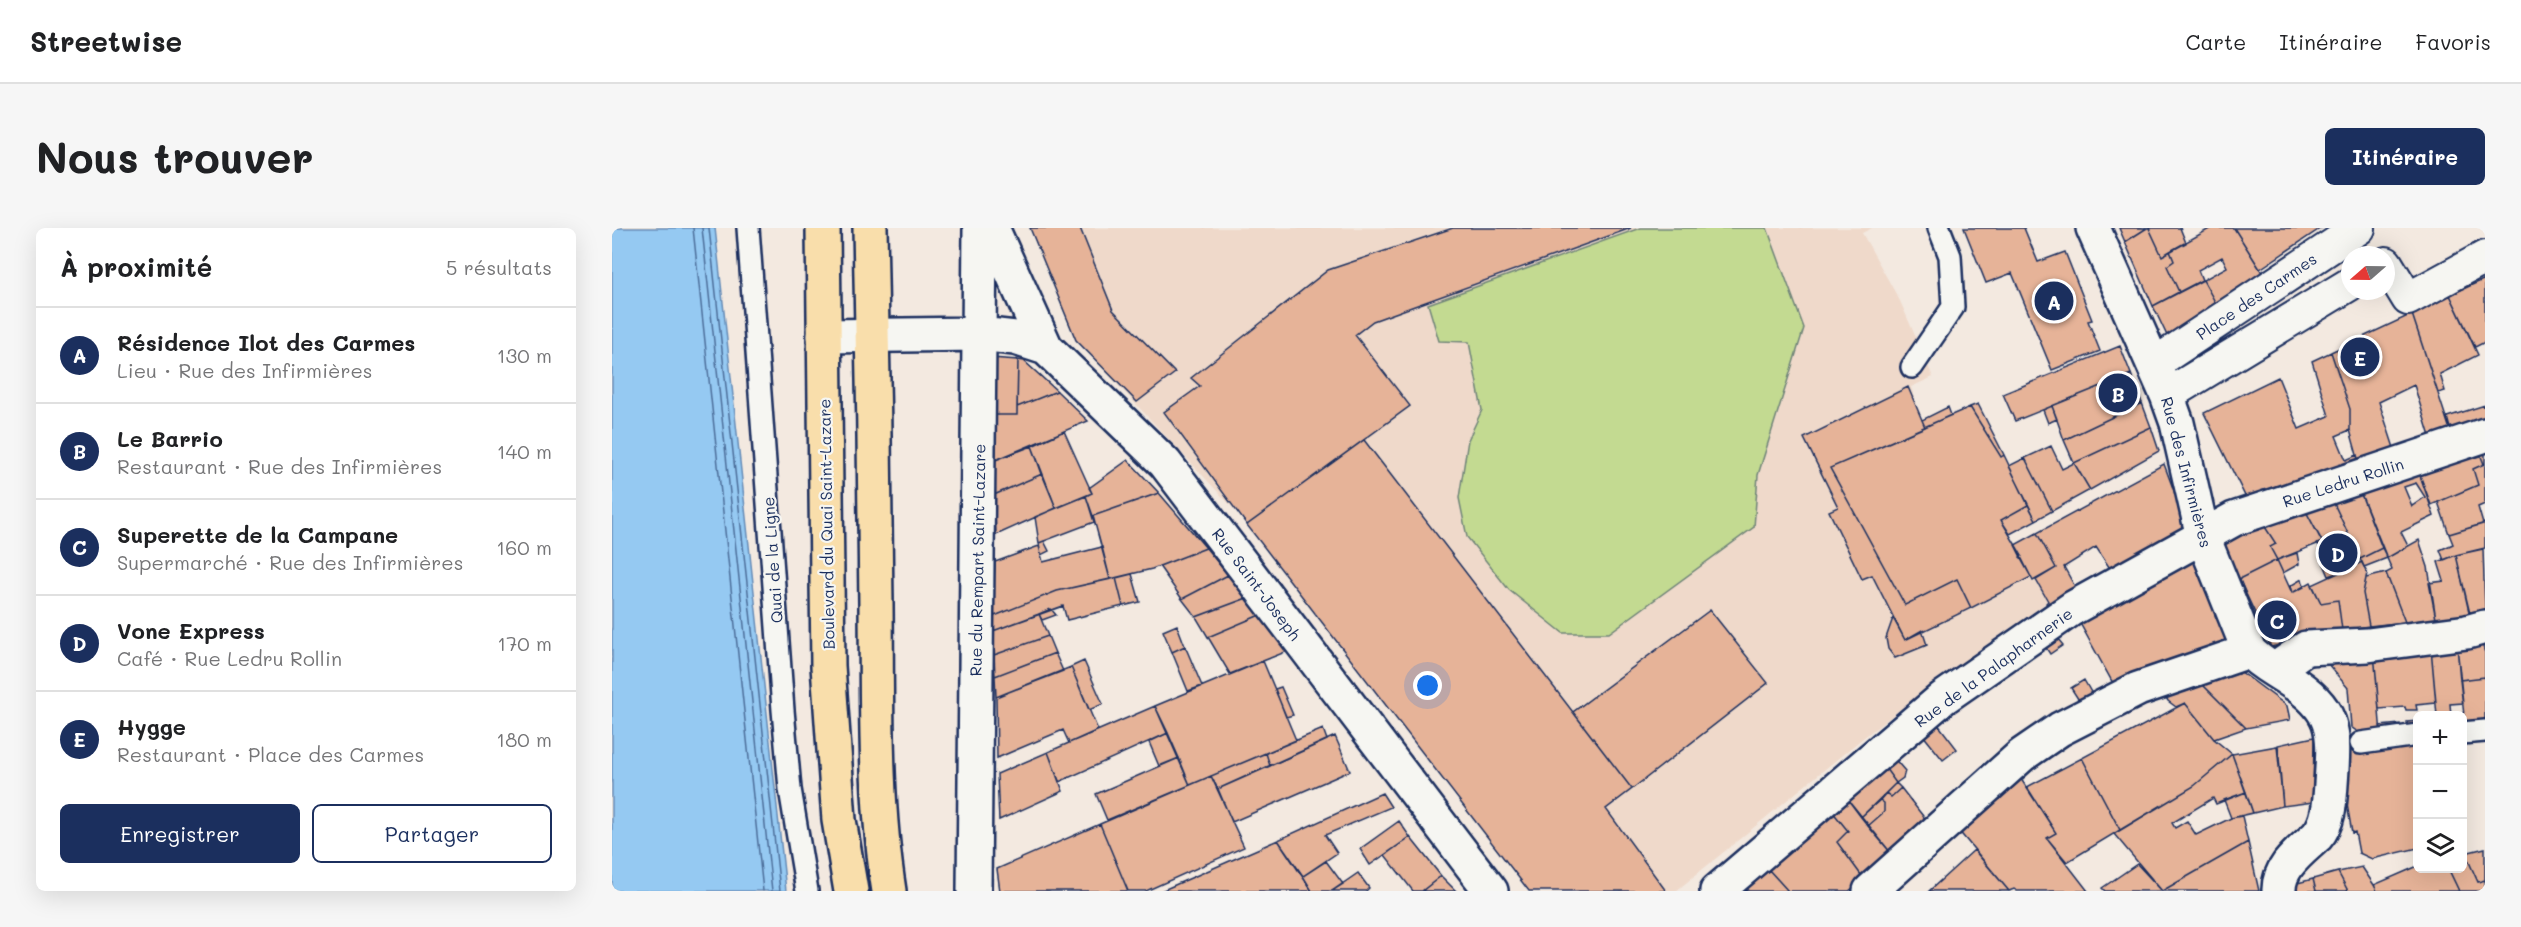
<!DOCTYPE html>
<html lang="fr">
<meta charset="utf-8">
<style>
body{margin:0;font-family:Mali,sans-serif;background:#f6f6f6;color:#202124}
.controls{position:absolute;right:18px;bottom:18px;display:grid;overflow:hidden;border-radius:9px;box-shadow:0 6px 24px #0002}
.controls button{width:54px;height:54px;display:grid;place-items:center;padding:0;border:0;border-bottom:2px solid #e0e0e0;background:#fff;color:#202124;font:30px sans-serif}
.compass{position:absolute;left:1729px;top:18px;width:54px;height:54px;border-radius:50%;background:#fff;box-shadow:0 6px 24px #0002;rotate:250deg}
.you{position:absolute;left:816px;top:458px;width:21px;height:21px;margin:-15px;border:4px solid #fff;border-radius:50%;background:#1a73e8;box-shadow:0 0 0 9px #1a73e833}
.badge{display:grid;place-items:center;width:39px;height:39px;border-radius:50%;background:#1b2f5e;color:#fff;font-size:20px;font-weight:700}
.pin{position:absolute;translate:-50% -50%;border:3px solid #fff;box-shadow:0 2px 6px #0006}
.list{margin:0;padding:0;list-style:none}
h2{display:flex;justify-content:space-between;align-items:center;height:78px;margin:0;padding:0 24px;font-size:26px}
h2 small{font-size:20px;font-weight:400;color:#757577}
.list li{display:grid;grid-template-columns:39px 1fr auto;gap:18px;align-items:center;box-sizing:border-box;height:96px;padding:0 24px;border-top:2px solid #e0e0e0}
.list b{display:block;font-size:22px;white-space:nowrap}
.list p{margin:0;font-size:20px;white-space:nowrap;color:#757577}
.list em{font-size:20px;font-style:normal;color:#757577}
.actions{display:flex;gap:12px;padding:18px 24px}
.actions a{flex:1;padding:14px 0;border:2px solid #1b2f5e;border-radius:9px;text-align:center;font-size:21px;color:#1b2f5e}
.actions .main{background:#1b2f5e;color:#fff}
.icon{flex:none;width:33px;height:33px;fill:none;stroke:currentColor;stroke-width:2;stroke-linecap:round;stroke-linejoin:round}
.map{position:relative;flex:none;width:1873px;height:663px;overflow:hidden;border-radius:9px}
header{display:flex;align-items:center;gap:36px;box-sizing:border-box;height:84px;padding:0 30px;background:#fff;border-bottom:2px solid #e0e0e0}
header strong{font-size:28px}
nav{display:flex;gap:33px;margin-inline-start:auto;font-size:21px}
.intro{display:flex;align-items:center;justify-content:space-between;box-sizing:border-box;height:144px;padding:0 36px}
h1{margin:0;font-size:42px}
.button{padding:15px 27px;border-radius:9px;background:#1b2f5e;color:#fff;font-size:21px;font-weight:700}
main{display:flex;gap:36px;padding:0 36px}
aside{flex:1;background:#fff;border-radius:9px;box-shadow:0 6px 24px #0002}
.map>svg:first-child{display:block}
.built{fill:#efd9ca}
.green{fill:#c3da91;stroke:#6f8478;stroke-width:1.5}
.water{fill:#95c9f2;stroke:#648bb7;stroke-width:1.5}
.lines{fill:none;stroke-linecap:round;stroke-linejoin:round}
.shore{stroke:#4c6d99;stroke-width:1.5}
.building{fill:#e6b398;stroke:#1b2f5e;stroke-width:1.5;fill-rule:evenodd}
.service-casing{stroke:#1b2f5e;stroke-width:26}
.pedestrian-casing{stroke:#1b2f5e;stroke-width:36}
.minor-casing{stroke:#1b2f5e;stroke-width:38}
.primary-casing{stroke:#1b2f5e;stroke-width:38}
.service{stroke:#f6f6f2;stroke-width:21}
.pedestrian{stroke:#f6f6f2;stroke-width:32}
.minor{stroke:#f6f6f2;stroke-width:33}
.primary{stroke:#f9deab;stroke-width:33}
.labels{text-anchor:middle;dominant-baseline:central;stroke-width:4.5;stroke-linejoin:round;paint-order:stroke}
.street-label{font-size:16px;fill:#1b2f5e;stroke:#f6f6f2}
</style>
<header>
<strong>Streetwise</strong>
<nav><a>Carte</a><a>Itinéraire</a><a>Favoris</a></nav>
</header>
<div class="intro"><h1>Nous trouver</h1><a class="button">Itinéraire</a></div>
<main>
<aside>
<h2>À proximité<small>5 résultats</small></h2>
<ul class="list">
<li><span class="badge">A</span><div><b>Résidence Ilot des Carmes</b><p>Lieu · Rue des Infirmières</p></div><em>130 m</em></li>
<li><span class="badge">B</span><div><b>Le Barrio</b><p>Restaurant · Rue des Infirmières</p></div><em>140 m</em></li>
<li><span class="badge">C</span><div><b>Superette de la Campane</b><p>Supermarché · Rue des Infirmières</p></div><em>160 m</em></li>
<li><span class="badge">D</span><div><b>Vone Express</b><p>Café · Rue Ledru Rollin</p></div><em>170 m</em></li>
<li><span class="badge">E</span><div><b>Hygge</b><p>Restaurant · Place des Carmes</p></div><em>180 m</em></li>
</ul>
<div class="actions"><a class="main">Enregistrer</a><a>Partager</a></div>
</aside>
<div class="map">
<svg width="1873" height="663" viewBox="0 0 1873 663">
<rect width="100%" height="100%" fill="#f3e9e0"/>
<filter id="ink" filterUnits="userSpaceOnUse"><feTurbulence type="fractalNoise" baseFrequency=".0167" numOctaves="2"/><feDisplacementMap in="SourceGraphic" scale="12" xChannelSelector="R" yChannelSelector="G"/><feConvolveMatrix kernelMatrix="1 2 1 2 8 2 1 2 1" color-interpolation-filters="sRGB"/></filter>
<g filter="url(#ink)">
<path class="built" d="M 418,0 L 1260,0 L 1250,5 L 1288,73 L 1321,149 L 1299,159 L 1313,200 L 1343,350 L 1360,380 L 1419,349 L 1421,353 L 1424,352 L 1436,373 L 1349,441 L 1345,438 L 1251,510 L 1064,663 L 917,663 L 635,295 L 464,112 Z"/>
<path class="green" d="M 1028,0 L 1155,0 L 1192,100 L 1146,247 L 1142,299 L 997,405 L 951,405 L 897,362 L 855,309 L 847,270 L 856,212 L 870,182 L 857,114 L 827,113 L 816,76 Z"/>
<path class="water" d="M 0,0 L 103,0 L 174,663 L 0,663 Z"/>
<g class="lines">
<path class="shore" d="M 81,0 L 151,663
M 90,0 L 160,663
M 97,0 L 168,663"/>
</g>
<path class="building" d="M 418,0 L 468,0 L 501,82 L 563,145 L 525,174 L 464,112 Z
M 841,0 L 1019,0 L 761,93 L 743,107 L 798,178 L 635,297 L 552,184 L 588,158 L 579,150 L 716,42 Z
M 1352,0 L 1412,0 L 1426,34 L 1453,24 L 1480,92 L 1476,93 L 1488,123 L 1440,142 L 1400,45 L 1374,55 Z
M 1507,0 L 1535,0 L 1513,14 Z
M 1535,0 L 1537,0 L 1550,28 L 1558,23 L 1562,33 L 1555,38 L 1567,64 L 1541,78 L 1513,14 Z
M 1537,0 L 1568,0 L 1574,15 L 1550,28 Z
M 1599,0 L 1622,0 L 1656,54 L 1608,83 L 1591,52 L 1615,39 L 1610,29 L 1586,42 L 1590,52 L 1567,64 L 1555,38 L 1562,33 L 1558,23 Z
M 1622,0 L 1709,0 L 1648,41 Z
M 1873,51 L 1873,114 L 1863,119 L 1838,67 Z
M 1591,52 L 1608,83 L 1558,114 L 1541,78 Z
M 1838,67 L 1866,127 L 1828,146 L 1833,163 L 1826,165 L 1800,86 Z
M 1800,86 L 1840,208 L 1820,215 L 1802,157 L 1767,174 L 1784,226 L 1748,238 L 1738,202 L 1738,181 L 1719,124 Z
M 1508,118 L 1519,146 L 1403,193 L 1391,166 Z
M 1719,124 L 1738,181 L 1738,202 L 1724,208 L 1734,232 L 1745,227 L 1748,238 L 1636,274 L 1592,185 L 1666,149 L 1687,201 L 1717,188 L 1700,133 Z
M 379,130 L 406,132 L 405,187 L 380,187 Z
M 406,132 L 412,133 L 445,163 L 405,179 Z
M 1519,146 L 1530,175 L 1452,212 L 1440,178 Z
M 1296,159 L 1313,199 L 1218,240 L 1293,377 L 1345,351 L 1359,380 L 1293,412 L 1260,347 L 1250,351 L 1217,283 L 1226,279 L 1192,210 Z
M 445,163 L 476,193 L 381,233 L 380,187 L 405,187 L 405,179 Z
M 1530,175 L 1539,199 L 1462,235 L 1452,212 Z
M 1366,176 L 1392,227 L 1389,229 L 1358,179 Z
M 1873,177 L 1873,198 L 1840,208 L 1835,189 Z
M 1440,178 L 1445,191 L 1436,195 L 1431,182 Z
M 1336,179 L 1339,187 L 1313,199 L 1310,192 Z
M 1358,179 L 1389,229 L 1392,227 L 1416,277 L 1389,292 L 1410,328 L 1408,329 L 1419,349 L 1359,380 L 1345,351 L 1293,377 L 1218,240 Z
M 1539,199 L 1547,223 L 1478,262 L 1462,235 Z
M 452,203 L 480,265 L 444,280 L 420,218 Z
M 752,212 L 1020,561 L 994,581 L 1054,663 L 917,663 L 635,297 Z
M 1873,214 L 1873,276 L 1866,279 L 1871,296 L 1837,306 L 1826,274 L 1866,257 L 1861,241 L 1872,236 L 1864,216 Z
M 1864,216 L 1872,236 L 1861,241 L 1866,257 L 1819,277 L 1804,236 Z
M 420,218 L 430,246 L 382,267 L 381,233 Z
M 1439,218 L 1450,241 L 1462,235 L 1478,262 L 1440,283 L 1413,230 Z
M 1413,230 L 1440,283 L 1424,292 L 1397,238 Z
M 516,232 L 547,265 L 481,288 L 474,268 L 480,265 L 477,260 Z
M 1552,236 L 1575,298 L 1501,345 L 1484,319 L 1452,339 L 1467,366 L 1440,384 L 1434,375 L 1436,373 L 1424,352 L 1444,340 L 1425,305 Z
M 1804,236 L 1822,288 L 1789,304 L 1796,318 L 1775,330 L 1745,256 ZM 1804,255 L 1813,269 L 1800,278 L 1792,259 Z
M 430,246 L 444,280 L 384,307 L 382,267 Z
M 1745,256 L 1770,320 L 1748,331 L 1717,265 Z
M 547,265 L 594,320 L 540,341 L 498,351 L 481,288 Z
M 1717,265 L 1741,316 L 1717,326 L 1689,274 Z
M 474,268 L 482,294 L 427,315 L 423,289 Z
M 1689,274 L 1710,314 L 1665,332 L 1658,319 L 1664,316 L 1646,288 Z
M 1416,277 L 1424,292 L 1398,306 L 1389,292 Z
M 1646,288 L 1664,316 L 1658,319 L 1665,332 L 1627,351 L 1607,307 Z
M 1873,295 L 1873,320 L 1844,327 L 1832,332 L 1828,322 L 1841,316 L 1837,306 Z
M 1425,305 L 1444,340 L 1421,353 L 1403,317 Z
M 1807,312 L 1816,339 L 1824,391 L 1793,394 L 1774,345 L 1780,342 L 1775,330 Z
M 432,313 L 437,323 L 429,327 L 427,315 Z
M 1710,314 L 1717,326 L 1712,328 L 1706,316 Z
M 427,318 L 431,334 L 490,319 L 498,351 L 445,363 L 380,389 L 383,334 Z
M 594,320 L 616,347 L 570,371 L 547,338 Z
M 1770,320 L 1775,330 L 1752,339 L 1748,331 Z
M 1871,321 L 1873,382 L 1857,384 L 1844,327 Z
M 1576,323 L 1600,364 L 1614,412 L 1502,457 L 1464,388 Z
M 1685,325 L 1687,336 L 1671,345 L 1665,332 Z
M 1717,326 L 1726,345 L 1717,348 L 1709,329 Z
M 1844,327 L 1858,386 L 1824,391 L 1817,355 L 1832,353 L 1826,334 Z
M 1665,332 L 1680,365 L 1699,354 L 1709,375 L 1726,372 L 1730,402 L 1659,419 L 1627,351 Z
M 1750,334 L 1755,345 L 1751,365 L 1757,398 L 1730,402 L 1726,372 L 1709,375 L 1700,357 Z
M 1774,345 L 1793,394 L 1757,398 L 1751,365 L 1754,350 Z
M 520,346 L 528,374 L 511,378 L 504,350 Z
M 616,347 L 635,370 L 584,389 L 570,371 Z
M 504,350 L 511,378 L 455,392 L 451,378 L 381,403 L 380,389 L 445,363 Z
M 1690,351 L 1692,359 L 1680,365 L 1678,358 Z
M 635,370 L 648,387 L 596,409 L 584,389 Z
M 439,381 L 444,387 L 430,392 L 427,386 Z
M 1098,382 L 1156,455 L 1020,561 L 961,484 Z
M 427,386 L 436,408 L 382,427 L 381,403 Z
M 648,387 L 676,423 L 618,446 L 596,409 Z
M 1281,390 L 1293,412 L 1310,402 L 1315,417 L 1283,430 L 1276,421 L 1274,410 Z
M 565,397 L 573,418 L 560,424 L 551,403 Z
M 1441,405 L 1451,417 L 1438,426 L 1430,414 Z
M 436,408 L 443,425 L 383,448 L 382,427 Z
M 1870,415 L 1873,425 L 1873,449 L 1848,452 L 1845,418 Z
M 573,418 L 590,458 L 576,463 L 560,424 Z
M 1845,418 L 1851,475 L 1838,476 L 1839,488 L 1825,488 L 1819,420 Z
M 1819,420 L 1824,475 L 1804,477 L 1805,482 L 1794,482 L 1793,479 L 1767,481 L 1762,425 Z
M 443,425 L 451,443 L 384,469 L 383,448 Z
M 1762,425 L 1769,506 L 1753,509 L 1739,499 L 1736,460 L 1710,429 Z
M 472,433 L 491,476 L 477,482 L 459,439 Z
M 651,433 L 684,512 L 578,557 L 543,478 Z
M 1621,438 L 1675,478 L 1678,492 L 1634,500 L 1583,449 Z
M 459,439 L 486,502 L 457,515 L 451,502 L 385,530 L 384,469 Z
M 1583,449 L 1634,500 L 1602,511 L 1573,475 L 1564,479 L 1556,473 L 1549,461 Z
M 1873,449 L 1873,494 L 1853,496 L 1848,452 Z
M 1472,452 L 1480,466 L 1468,474 L 1459,460 Z
M 669,459 L 681,487 L 674,489 L 663,461 Z
M 1573,475 L 1602,511 L 1620,526 L 1582,558 L 1508,602 L 1470,530 Z
M 543,478 L 556,505 L 447,554 L 436,524 Z
M 1806,493 L 1806,501 L 1796,502 L 1795,494 Z
M 1325,495 L 1345,521 L 1331,532 L 1311,507 Z
M 1788,496 L 1788,503 L 1769,506 L 1768,498 Z
M 711,501 L 715,512 L 658,538 L 654,525 Z
M 556,505 L 567,530 L 547,538 L 537,514 Z
M 723,508 L 738,543 L 620,594 L 606,561 Z
M 1702,509 L 1701,574 L 1671,578 L 1666,517 Z
M 1806,515 L 1806,620 L 1760,631 L 1747,625 L 1743,604 L 1740,605 L 1731,553 L 1734,521 Z
M 1665,518 L 1671,578 L 1641,585 L 1620,526 Z
M 436,524 L 451,563 L 387,592 L 385,546 Z
M 654,525 L 658,538 L 606,561 L 599,548 Z
M 1620,526 L 1634,564 L 1604,576 L 1601,570 L 1560,595 L 1563,600 L 1575,593 L 1584,607 L 1619,590 L 1630,588 L 1636,614 L 1550,663 L 1502,606 L 1582,558 Z
M 1281,529 L 1293,543 L 1291,550 L 1284,555 L 1271,537 Z
M 567,530 L 578,557 L 495,592 L 484,566 Z
M 1470,530 L 1508,602 L 1455,634 L 1435,610 L 1444,605 L 1415,559 Z
M 1271,537 L 1284,555 L 1249,589 L 1234,569 Z
M 599,548 L 632,619 L 534,663 L 516,663 L 488,596 Z
M 1407,548 L 1444,605 L 1435,610 L 1476,663 L 1405,663 L 1402,661 L 1397,663 L 1346,602 Z
M 1284,555 L 1289,560 L 1279,569 L 1274,565 Z
M 1289,560 L 1314,592 L 1279,625 L 1256,598 L 1272,584 L 1272,575 L 1268,572 L 1274,565 L 1279,569 Z
M 1634,564 L 1641,585 L 1619,590 L 1612,572 Z
M 770,565 L 779,579 L 713,607 L 725,625 L 691,648 L 666,612 Z
M 1234,569 L 1279,625 L 1252,651 L 1225,614 L 1236,603 L 1220,583 Z
M 1268,572 L 1272,575 L 1272,584 L 1256,598 L 1249,589 Z
M 1220,583 L 1236,603 L 1225,614 L 1252,651 L 1237,663 L 1176,663 L 1157,642 Z
M 787,593 L 798,609 L 758,637 L 748,621 Z
M 488,596 L 516,663 L 388,663 L 385,641 Z
M 798,609 L 829,648 L 810,663 L 801,663 L 773,627 Z
M 666,612 L 700,663 L 549,663 Z
M 1636,614 L 1647,663 L 1550,663 Z
M 1873,620 L 1873,652 L 1866,654 L 1853,625 Z
M 1362,622 L 1397,663 L 1317,663 Z
M 1853,625 L 1866,654 L 1873,652 L 1873,663 L 1847,663 L 1836,640 L 1850,640 L 1850,626 Z
M 714,633 L 731,656 L 720,663 L 700,663 L 691,648 Z
M 1525,636 L 1550,663 L 1493,663 L 1490,660 Z
M 1806,638 L 1806,640 L 1836,640 L 1847,663 L 1765,663 L 1762,657 Z
M 1750,639 L 1762,657 L 1765,663 L 1736,663 L 1726,644 Z
M 1157,642 L 1176,663 L 1132,663 Z
M 1726,644 L 1736,663 L 1704,663 L 1701,651 Z
M 746,645 L 757,660 L 754,663 L 720,663 Z
M 829,648 L 844,663 L 810,663 Z
M 1701,651 L 1704,663 L 1678,663 L 1678,657 Z"/>
<g class="lines">
<defs>
<path id="service" d="M 136,0 L 171,482 L 178,561 L 195,663
M 1300,139 L 1341,79 L 1338,28 L 1327,0
M 1850,505 L 1873,503
M 1749,515 L 1806,507"/>
<path id="pedestrian" d="M 1774,35 L 1796,71 L 1873,29
M 1542,136 L 1747,0
M 1555,167 L 1738,56"/>
<path id="minor" d="M 380,0 L 434,120
M 1481,0 L 1555,167 L 1565,195 L 1591,309 L 1637,423 C 1648,435 1661,441 1674,450 C 1724,482 1723,500 1719,556 C 1718,572 1717,595 1705,608 C 1689,623 1666,639 1667,663
M 212,108 L 368,106 L 403,110 L 434,120 L 553,235 L 879,663
M 1662,442 L 1694,420 L 1756,417 L 1855,404 L 1873,399
M 362,663 L 368,0
M 1105,663 L 1331,470 L 1461,380 L 1622,291 L 1873,207
M 1258,663 L 1410,527 L 1448,501 L 1526,461 L 1637,423"/>
<path id="primary" d="M 211,0 L 216,438 L 227,592 L 239,663
M 258,0 C 261,126 263,251 264,377 C 265,472 262,569 277,663"/>
</defs>
<use href="#service" class="service-casing"/>
<use href="#pedestrian" class="pedestrian-casing"/>
<use href="#minor" class="minor-casing"/>
<use href="#primary" class="primary-casing"/>
<use href="#service" class="service"/>
<use href="#pedestrian" class="pedestrian"/>
<use href="#minor" class="minor"/>
<use href="#primary" class="primary"/>
</g>
</g>
<g class="labels">
<g class="street-label">
<text transform="translate(1644 68) rotate(-34)">Place des Carmes</text>
<text transform="translate(1575 244) rotate(75)">Rue des Infirmières</text>
<text transform="translate(1731 254) rotate(-18)">Rue Ledru Rollin</text>
<text transform="translate(214 296) rotate(-91)">Boulevard du Quai Saint-Lazare</text>
<text transform="translate(160 332) rotate(-94)">Quai de la Ligne</text>
<text transform="translate(365 332) rotate(-89)">Rue du Rempart Saint-Lazare</text>
<text transform="translate(645 356) rotate(53)">Rue Saint-Joseph</text>
<text transform="translate(1381 439) rotate(-36)">Rue de la Palapharnerie</text>
</g>
</g>
</svg>
<div class="controls">
<button>+</button>
<button>−</button>
<button><svg class="icon" aria-label="layers" viewBox="0 0 24 24"><path d="M12 4l9 5-9 5-9-5zM3 14l9 5 9-5"/></svg></button>
</div>
<svg class="compass" viewBox="-18 -18 36 36"><path d="M0-13l5 13h-10z" fill="#e53935"/><path d="M0 13l5-13h-10z" fill="#757577"/></svg>
<div class="you"></div>
<div class="pin badge" style="left:1442px;top:73px">A</div>
<div class="pin badge" style="left:1506px;top:165px">B</div>
<div class="pin badge" style="left:1665px;top:392px">C</div>
<div class="pin badge" style="left:1726px;top:325px">D</div>
<div class="pin badge" style="left:1748px;top:129px">E</div>
</div>
</main>
